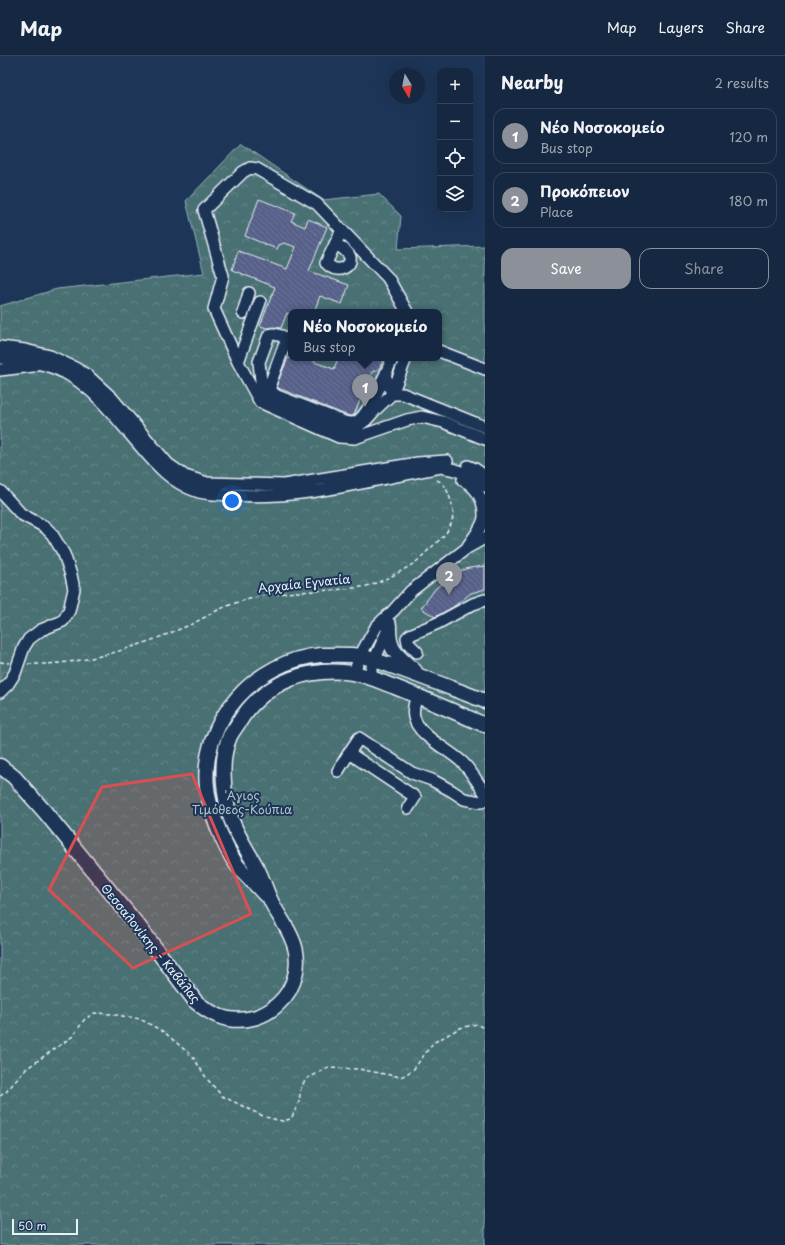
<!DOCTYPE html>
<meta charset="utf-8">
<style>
body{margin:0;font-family:"Playpen Sans",sans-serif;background:#23344c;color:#f1f3f6}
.controls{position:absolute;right:12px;top:12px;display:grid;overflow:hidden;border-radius:8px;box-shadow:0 4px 16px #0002}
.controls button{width:36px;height:36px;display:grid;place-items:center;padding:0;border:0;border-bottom:1px solid #35445a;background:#162841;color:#f1f3f6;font:20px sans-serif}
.compass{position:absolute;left:389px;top:12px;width:36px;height:36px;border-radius:50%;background:#162841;box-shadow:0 4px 16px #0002;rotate:170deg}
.scale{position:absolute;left:12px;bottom:10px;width:66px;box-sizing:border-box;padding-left:4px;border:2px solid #e8f1f8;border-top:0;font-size:11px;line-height:14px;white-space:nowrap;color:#e8f1f8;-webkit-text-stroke:3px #1d3557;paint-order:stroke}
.you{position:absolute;left:232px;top:445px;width:14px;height:14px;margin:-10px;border:3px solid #fff;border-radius:50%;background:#1a73e8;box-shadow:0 0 0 6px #1a73e833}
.badge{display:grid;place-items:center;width:26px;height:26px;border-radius:50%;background:#8c9099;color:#fff;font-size:13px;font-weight:700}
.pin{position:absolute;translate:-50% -33px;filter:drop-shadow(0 1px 2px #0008)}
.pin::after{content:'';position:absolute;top:21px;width:14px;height:12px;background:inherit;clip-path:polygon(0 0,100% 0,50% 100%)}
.popup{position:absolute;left:288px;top:253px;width:154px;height:52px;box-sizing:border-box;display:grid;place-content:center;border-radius:8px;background:#162841;filter:drop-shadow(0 1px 3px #0005);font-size:13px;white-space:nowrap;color:#9ea6b1}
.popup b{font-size:15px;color:#f1f3f6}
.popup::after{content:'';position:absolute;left:50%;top:100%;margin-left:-8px;border:8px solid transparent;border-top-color:#162841}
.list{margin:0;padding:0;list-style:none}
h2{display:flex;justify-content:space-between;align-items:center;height:52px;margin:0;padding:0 16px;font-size:17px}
h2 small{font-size:13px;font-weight:400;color:#9ea6b1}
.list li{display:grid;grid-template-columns:26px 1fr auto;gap:12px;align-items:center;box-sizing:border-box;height:56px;margin:0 8px 8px;padding:0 8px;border:1px solid #35445a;border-radius:12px}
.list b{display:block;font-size:15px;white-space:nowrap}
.list p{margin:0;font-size:13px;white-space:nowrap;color:#9ea6b1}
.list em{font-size:13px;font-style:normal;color:#9ea6b1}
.actions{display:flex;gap:8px;padding:12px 16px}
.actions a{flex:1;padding:9px 0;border:1px solid #8c9099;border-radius:12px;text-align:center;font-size:14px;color:#8c9099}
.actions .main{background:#8c9099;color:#fff}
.icon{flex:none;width:22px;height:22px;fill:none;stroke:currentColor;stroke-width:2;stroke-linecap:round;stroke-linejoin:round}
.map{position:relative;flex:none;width:485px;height:1189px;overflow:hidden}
header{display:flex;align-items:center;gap:24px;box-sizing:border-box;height:56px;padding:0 20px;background:#162841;border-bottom:1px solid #35445a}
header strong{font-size:19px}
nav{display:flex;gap:22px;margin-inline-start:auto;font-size:14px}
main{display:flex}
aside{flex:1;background:#162841}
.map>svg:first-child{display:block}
.park{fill:url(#park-crowns);stroke:#98b0b6;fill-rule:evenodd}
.building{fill:url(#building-back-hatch);stroke:#e8f1f8}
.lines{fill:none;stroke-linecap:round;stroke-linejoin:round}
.minor-casing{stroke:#e8f1f8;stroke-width:14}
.major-casing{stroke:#e8f1f8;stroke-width:17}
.path{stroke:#e8f1f8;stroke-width:1.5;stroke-dasharray:4 3;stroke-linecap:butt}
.minor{stroke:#1d3557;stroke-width:11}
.major{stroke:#1d3557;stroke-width:14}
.marked{fill:#da5052;fill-opacity:0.2;stroke:#da5052;stroke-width:3;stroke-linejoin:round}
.labels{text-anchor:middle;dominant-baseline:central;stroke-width:4;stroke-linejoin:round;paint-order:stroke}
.street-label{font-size:12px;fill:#e8f1f8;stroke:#1d3557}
.park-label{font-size:12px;fill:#b0c4c9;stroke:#1d3557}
</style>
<header>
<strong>Map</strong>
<nav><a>Map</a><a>Layers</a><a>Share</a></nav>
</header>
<main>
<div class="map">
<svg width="485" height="1189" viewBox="0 0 485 1189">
<defs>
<pattern id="park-crowns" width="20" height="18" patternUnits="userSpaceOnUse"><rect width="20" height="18" fill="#497073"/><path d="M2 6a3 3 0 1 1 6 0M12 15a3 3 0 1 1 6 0" fill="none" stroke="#638588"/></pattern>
<pattern id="building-back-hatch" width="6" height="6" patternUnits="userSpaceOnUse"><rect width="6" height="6" fill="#566188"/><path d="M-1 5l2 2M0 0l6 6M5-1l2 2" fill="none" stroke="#6e789a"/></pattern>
</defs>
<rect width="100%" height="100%" fill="#1d3557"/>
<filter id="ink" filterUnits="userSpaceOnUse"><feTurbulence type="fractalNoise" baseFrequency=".025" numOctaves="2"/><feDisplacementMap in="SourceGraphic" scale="8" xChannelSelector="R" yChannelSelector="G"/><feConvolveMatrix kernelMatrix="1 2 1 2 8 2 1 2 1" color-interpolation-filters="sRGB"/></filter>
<g filter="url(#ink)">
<path class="park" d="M 241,88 L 323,144 L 379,138 L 401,160 L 398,193 L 485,190 L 485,1189 L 0,1189 L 0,250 L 57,233 L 204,217 L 186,145 ZM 291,256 L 439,256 L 439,302 L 291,302 Z"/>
<path class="building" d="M 259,143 L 295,157 L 291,165 L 305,171 L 308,163 L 327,171 L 309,215 L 349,229 L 342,248 L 320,240 L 314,256 L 291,256 L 291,259 L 287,257 L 281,272 L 273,271 L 267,272 L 260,270 L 275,231 L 232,214 L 238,195 L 287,213 L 296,191 L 284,187 L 279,189 L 277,193 L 245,180 Z
M 288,302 L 316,302 L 314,306 L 334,313 L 338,302 L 377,302 L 383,304 L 379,313 L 372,316 L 354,359 L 352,360 L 346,359 L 278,332 L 277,328 Z
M 485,510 L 485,533 L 471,537 L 453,551 L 435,561 L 421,552 L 436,532 L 455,517 L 469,512 Z"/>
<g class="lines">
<defs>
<path id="minor" d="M 335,188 C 341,191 348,195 350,201 C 352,212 338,216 331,211 C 329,210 328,208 326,207 L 342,174
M 407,256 L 388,222 L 317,148 L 257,113 L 250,112 L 243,116 L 204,154 L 223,220 L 214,253 L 238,306 L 260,346 L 339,381 L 355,382 L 407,364 L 422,361 L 443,366 L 485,383
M 243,257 L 249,237
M 0,291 L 25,294 L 50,300 L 75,312 L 88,320 L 112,342 L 168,408 L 185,420 L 207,427 L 284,429 L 418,407 L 447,405
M 439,295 L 485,313
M 0,302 C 15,303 30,305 45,309 C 87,320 113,359 140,390 C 156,409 171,426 196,435 C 207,439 220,438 232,439 C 302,444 372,424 441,411 C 460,414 470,419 485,430
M 393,302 C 385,317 369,362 354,367 C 351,367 347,367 344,366 L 277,340 L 272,336 L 270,328 L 286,285 L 282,280 L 274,278 L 269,279 L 259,306 L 261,325 L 268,342 L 345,373 L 358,370 L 366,364 L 375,354 L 392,338 L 403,338 L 485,371
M 238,306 L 260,246
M 0,314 L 33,310
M 385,319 L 392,338 L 406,302
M 468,410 L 475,413 L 485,420
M 463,424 C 477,431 485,445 484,462 C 482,472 473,482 468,490
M 0,435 L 21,458 L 45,471 L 52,478 L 64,498 L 71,519 L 74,533 L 69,555 L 63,565 L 41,574 L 29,583 L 24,591 L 15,617 L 8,628 L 0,636
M 417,596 L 408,587 L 407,582 L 410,579 L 438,567 L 473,548 L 485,544
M 354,617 L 360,600 L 376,571 L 384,563 L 393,555 L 411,535 L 467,492 L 485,482
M 369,621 L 374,605 L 389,571
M 417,639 C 415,646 412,653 414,661 C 418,680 450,694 463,707 C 471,715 478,727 485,737
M 338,715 L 349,697
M 408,752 L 415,741 L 349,697 L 359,682 L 412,717 L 432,724 L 452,735 L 464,743 L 481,746 L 485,744"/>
<path id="major" d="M 389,569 C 388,595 397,599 415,615
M 0,710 L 14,721 L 45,756 L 140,872 L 196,946 C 206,954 216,961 228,963 C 246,966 265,961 278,948 C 296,932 302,905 292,883 C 287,870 277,858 271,845 C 266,835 263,824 258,814 C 248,795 235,777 229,757 C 223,733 220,702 230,680 C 234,673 239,667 243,660 C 269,624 310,611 353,617 C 367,619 381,626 395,631 C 425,643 455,656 485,669
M 264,838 C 256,828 245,819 237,809 C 224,791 209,754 207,731 C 200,665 256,604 321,599 C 333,599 348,598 360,600 C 370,602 380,606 389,609 C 421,620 453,633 485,645"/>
</defs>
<use href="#minor" class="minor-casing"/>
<use href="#major" class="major-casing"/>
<path class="path" d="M 0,606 L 9,607
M 28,608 C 85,610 140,590 192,568 C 204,562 216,554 230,549 C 262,537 296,536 331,534 C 343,533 365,532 376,527 C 389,522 404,514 416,506 C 422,501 428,494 434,489 C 449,476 458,464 450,442 C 446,432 446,427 434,423
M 0,1040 L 6,1036 L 26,1013 L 73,980 L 84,964 L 94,957 L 111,958 L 140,963 L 164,976 L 193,1001 L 207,1023 L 222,1040 L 265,1061 L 282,1065 L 291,1063 L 299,1046 L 301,1031 L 306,1023 L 328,1012 L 358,1013 L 401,1021 L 413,1014 L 433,987 L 460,972 L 477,968 L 485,973"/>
<use href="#minor" class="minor"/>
<use href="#major" class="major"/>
</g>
</g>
<path class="marked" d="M 192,718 L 251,858 L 133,912 L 49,834 L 102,731 Z"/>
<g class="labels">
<g class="street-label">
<text transform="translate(304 527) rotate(-6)">Αρχαία Εγνατία</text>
<text transform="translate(151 887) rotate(51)">Θεσσαλονίκης - Καβάλας</text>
</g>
<g class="park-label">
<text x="242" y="739">'Αγιος<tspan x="242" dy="14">Τιμόθεος-Κούπια</tspan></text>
</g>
</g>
</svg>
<div class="controls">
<button>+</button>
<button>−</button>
<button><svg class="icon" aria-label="locate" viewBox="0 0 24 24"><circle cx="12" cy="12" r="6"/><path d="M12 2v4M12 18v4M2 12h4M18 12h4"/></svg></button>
<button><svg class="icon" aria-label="layers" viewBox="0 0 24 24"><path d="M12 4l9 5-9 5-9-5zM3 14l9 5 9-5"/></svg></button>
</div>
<svg class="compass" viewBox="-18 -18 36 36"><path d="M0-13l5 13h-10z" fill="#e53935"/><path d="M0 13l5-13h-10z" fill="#9ea6b1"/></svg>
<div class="scale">50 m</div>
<div class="you"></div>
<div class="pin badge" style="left:365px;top:351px">1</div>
<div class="popup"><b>Νέο Νοσοκομείο</b>Bus stop</div>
<div class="pin badge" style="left:449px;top:539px">2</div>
</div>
<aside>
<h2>Nearby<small>2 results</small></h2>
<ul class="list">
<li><span class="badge">1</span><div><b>Νέο Νοσοκομείο</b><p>Bus stop</p></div><em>120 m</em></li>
<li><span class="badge">2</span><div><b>Προκόπειον</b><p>Place</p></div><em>180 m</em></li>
</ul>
<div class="actions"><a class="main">Save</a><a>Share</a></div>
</aside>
</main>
